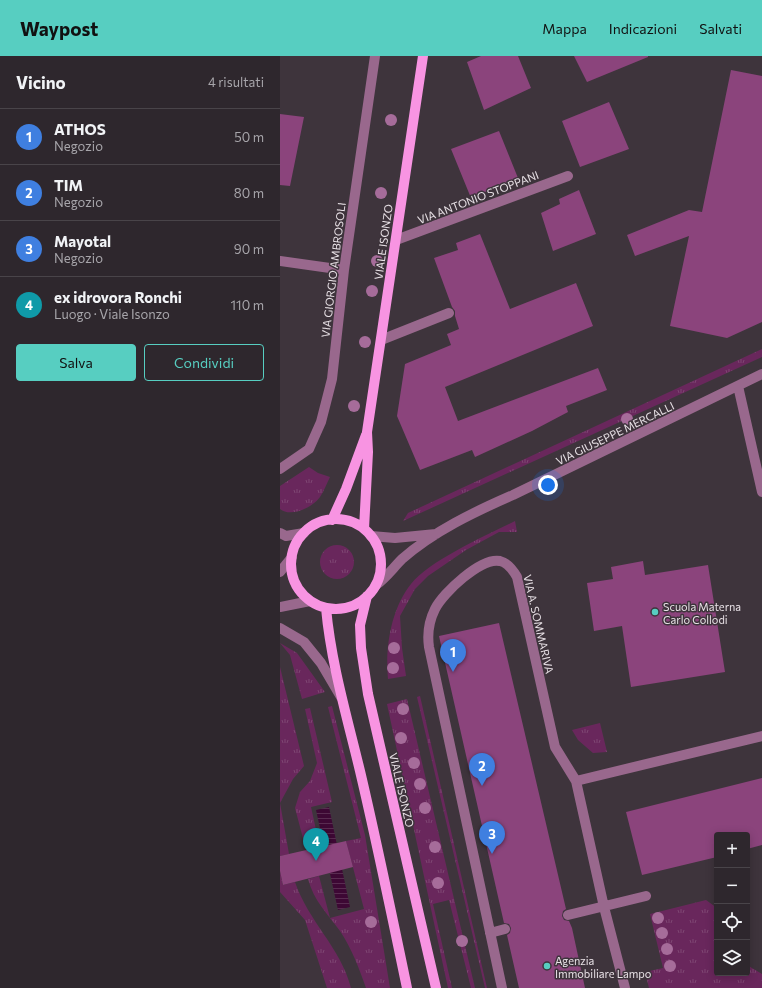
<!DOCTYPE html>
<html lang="it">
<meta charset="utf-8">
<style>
body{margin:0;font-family:Commissioner,sans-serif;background:#3a3339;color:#f1f3f6}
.controls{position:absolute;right:12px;bottom:12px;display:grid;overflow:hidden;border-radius:4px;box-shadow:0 2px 10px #0003}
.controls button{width:36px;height:36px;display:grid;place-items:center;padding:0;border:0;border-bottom:1px solid #494449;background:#2e272d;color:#f1f3f6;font:20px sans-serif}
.you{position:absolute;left:268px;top:429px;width:14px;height:14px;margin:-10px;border:3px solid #fff;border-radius:50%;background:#1a73e8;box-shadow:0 0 0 6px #1a73e833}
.badge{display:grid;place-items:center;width:26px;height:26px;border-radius:50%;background:#57cec1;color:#fff;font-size:13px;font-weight:700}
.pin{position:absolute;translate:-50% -33px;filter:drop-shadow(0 1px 2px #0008)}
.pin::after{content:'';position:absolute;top:21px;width:14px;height:12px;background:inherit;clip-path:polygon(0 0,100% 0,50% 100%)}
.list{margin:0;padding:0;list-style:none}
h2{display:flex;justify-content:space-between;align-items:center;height:52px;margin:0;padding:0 16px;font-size:17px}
h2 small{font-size:13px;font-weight:400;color:#a7a5aa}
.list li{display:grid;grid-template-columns:26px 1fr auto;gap:12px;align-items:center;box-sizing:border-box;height:56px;padding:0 16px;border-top:1px solid #494449}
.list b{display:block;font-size:15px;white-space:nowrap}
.list p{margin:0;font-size:13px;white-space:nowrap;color:#a7a5aa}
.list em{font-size:13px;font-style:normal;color:#a7a5aa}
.actions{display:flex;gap:8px;padding:12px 16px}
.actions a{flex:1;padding:9px 0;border:1px solid #57cec1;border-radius:4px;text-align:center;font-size:14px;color:#57cec1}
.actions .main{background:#57cec1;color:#111}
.icon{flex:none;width:22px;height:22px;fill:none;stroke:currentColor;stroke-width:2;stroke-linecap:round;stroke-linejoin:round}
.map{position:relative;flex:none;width:482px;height:932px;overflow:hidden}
header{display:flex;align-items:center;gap:24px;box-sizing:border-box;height:56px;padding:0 20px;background:#57cec1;color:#111}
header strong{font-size:19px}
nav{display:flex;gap:22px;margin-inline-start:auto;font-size:14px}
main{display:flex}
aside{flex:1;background:#2e272d}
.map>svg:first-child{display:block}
.grass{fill:url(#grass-tufts)}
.water{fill:url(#water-rules)}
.building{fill:#8b447c}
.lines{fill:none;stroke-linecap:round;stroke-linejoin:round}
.minor{stroke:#99688d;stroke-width:10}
.major{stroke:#f894e2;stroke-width:10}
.tree{fill:#a66c9a}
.poi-dot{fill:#57cec1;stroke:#3e343c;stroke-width:1.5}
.labels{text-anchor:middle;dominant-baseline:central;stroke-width:3;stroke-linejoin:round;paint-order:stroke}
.street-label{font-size:11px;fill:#e8e1e6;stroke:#3e343c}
.poi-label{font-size:11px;fill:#e8e1e6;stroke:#3e343c;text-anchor:start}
</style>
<header>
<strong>Waypost</strong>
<nav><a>Mappa</a><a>Indicazioni</a><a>Salvati</a></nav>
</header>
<main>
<aside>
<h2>Vicino<small>4 risultati</small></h2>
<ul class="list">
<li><span class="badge" style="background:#3f7fe0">1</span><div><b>ATHOS</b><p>Negozio</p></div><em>50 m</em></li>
<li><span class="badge" style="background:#3f7fe0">2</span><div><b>TIM</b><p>Negozio</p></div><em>80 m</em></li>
<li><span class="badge" style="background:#3f7fe0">3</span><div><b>Mayotal</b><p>Negozio</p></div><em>90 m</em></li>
<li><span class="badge" style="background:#0f9aa8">4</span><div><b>ex idrovora Ronchi</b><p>Luogo · Viale Isonzo</p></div><em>110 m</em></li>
</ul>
<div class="actions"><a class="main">Salva</a><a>Condividi</a></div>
</aside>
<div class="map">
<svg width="482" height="932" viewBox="0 0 482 932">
<defs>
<pattern id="grass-tufts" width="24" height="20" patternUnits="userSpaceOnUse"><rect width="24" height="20" fill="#69275c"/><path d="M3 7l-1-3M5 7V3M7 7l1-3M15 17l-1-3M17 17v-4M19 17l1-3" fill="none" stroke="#7e4673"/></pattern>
<pattern id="water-rules" width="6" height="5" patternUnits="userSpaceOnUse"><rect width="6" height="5" fill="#3d0834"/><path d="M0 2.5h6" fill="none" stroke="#592c51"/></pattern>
</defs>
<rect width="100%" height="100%" fill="#3e343c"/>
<path class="grass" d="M 482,293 L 482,301 L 123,465 L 128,457 Z
M 29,411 L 38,417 L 50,421 C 47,427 44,435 40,441 C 33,451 11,462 0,453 L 0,430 Z
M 235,465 L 237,476 L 219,476 L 186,494 L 148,520 L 135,533 L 120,560 L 122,592 L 126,620 L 108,623 C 105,591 111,553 131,528 C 150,504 207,479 235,465 Z
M40 506a17 17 0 1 1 34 0a17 17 0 1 1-34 0Z
M 0,587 L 17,597 L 45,636 L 22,643 L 10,599 Z
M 0,611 L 24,710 L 13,723 L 0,747 L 9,798 L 0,800 Z
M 140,640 L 207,932 L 205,932 L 137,641 Z
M 127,643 L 195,932 L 191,932 L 169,844 L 153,848 L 172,932 L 168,932 L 107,648 Z
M 52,650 L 85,779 L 110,932 L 86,932 C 79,912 72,893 60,875 C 47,857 34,845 28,823 L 39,820 L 50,862 L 84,853 L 66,785 L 81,782 L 48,651 Z
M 30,652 L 52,746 L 31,751 L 38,783 L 24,786 L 15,752 L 20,736 L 30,725 L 37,707 L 25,653 Z
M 320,667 L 327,696 L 313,697 L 298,684 L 292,674 Z
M 0,815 L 3,829 L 15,826 C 28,865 61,892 71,932 L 47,932 L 25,864 L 0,836 Z
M 426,844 L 437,852 L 437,917 L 467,917 L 467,909 L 482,918 L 482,932 L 369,932 L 365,916 L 383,912 L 370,858 Z"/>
<path class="water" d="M 49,751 L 70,851 L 58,854 L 36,754 Z"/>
<path class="building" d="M 201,0 L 238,0 L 251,32 L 204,54 L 187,6 Z
M 294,0 L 368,0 L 368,1 L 307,26 Z
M 451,14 L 482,20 L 482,266 L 447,282 L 390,270 L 409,180 L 355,200 L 347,179 L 409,154 L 422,156 Z
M 329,46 L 349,93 L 300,111 L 282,65 Z
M 0,58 L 24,61 L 10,130 L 0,129 Z
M 219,75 L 238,122 L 191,142 L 171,93 Z
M 299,134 L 316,178 L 273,195 L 261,157 L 280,148 L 279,143 Z
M 200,178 L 230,253 L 296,227 L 313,270 L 165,331 L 178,365 L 318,312 L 327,334 L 286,350 L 288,356 L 252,375 L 195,401 L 192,394 L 140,414 L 117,360 L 125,308 L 171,289 L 167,278 L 179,273 L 175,260 L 175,255 L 172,251 L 154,202 L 178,194 L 176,187 Z
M 363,505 L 365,519 L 428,509 L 445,616 L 351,631 L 342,570 L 314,575 L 307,527 L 333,523 L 331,511 Z
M 219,567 L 286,853 L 283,855 L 282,860 L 284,864 L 289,865 L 292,872 L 305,932 L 239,932 L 227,879 L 230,877 L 231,872 L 229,868 L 224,867 L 159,580 Z
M 482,722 L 482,789 L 467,793 L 467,779 L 437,779 L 437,801 L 362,819 L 346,756 Z
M 66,785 L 73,811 L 3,829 L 0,815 L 0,800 Z"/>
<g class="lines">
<path class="minor" d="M 116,184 L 288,120
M 0,205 L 64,214
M 101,284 L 169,257
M 458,330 L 482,436
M 0,413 L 29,393 L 41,366 L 52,323 L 64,214 L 95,0
M 0,477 L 6,480 L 24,477
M 91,480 L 115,482 L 156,478
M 0,516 L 12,501
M 96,529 C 106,522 113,512 122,503 C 154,475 194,456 233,439 L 482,318
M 0,551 L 30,545
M 0,572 L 24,586 L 41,607 L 61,641
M 296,725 L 482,680
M 288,859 L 366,840
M 210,877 L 225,873
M 222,932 L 149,591 C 147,577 149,565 155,553 C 163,537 201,501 220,505 C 228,507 233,514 237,521 L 275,691 L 296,725 L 324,851 L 345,932"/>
<path class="major" d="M11 508a45 45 0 1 1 90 0a45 45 0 1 1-90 0Z
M 52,464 L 66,433 L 86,379
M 84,473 L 88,396 L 87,376 L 143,0
M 87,540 L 80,569 L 81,592 L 88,638 L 156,932
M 46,552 C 51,607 67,661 80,715 C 97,787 112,860 127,932"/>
</g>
<g class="tree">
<circle cx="111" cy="64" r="6"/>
<circle cx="101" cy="137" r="6"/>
<circle cx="97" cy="205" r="6"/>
<circle cx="92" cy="235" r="6"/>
<circle cx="85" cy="286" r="6"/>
<circle cx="74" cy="350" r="6"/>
<circle cx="347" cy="363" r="6"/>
<circle cx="114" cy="592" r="6"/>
<circle cx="113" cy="612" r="6"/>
<circle cx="123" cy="653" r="6"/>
<circle cx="121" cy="682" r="6"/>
<circle cx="134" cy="707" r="6"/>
<circle cx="140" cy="728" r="6"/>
<circle cx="145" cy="752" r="6"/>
<circle cx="155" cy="791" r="6"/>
<circle cx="158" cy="827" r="6"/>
<circle cx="378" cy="862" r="6"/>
<circle cx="91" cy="866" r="6"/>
<circle cx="382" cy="877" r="6"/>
<circle cx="182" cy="885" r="6"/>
<circle cx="387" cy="893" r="6"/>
<circle cx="390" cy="910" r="6"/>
</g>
<g class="poi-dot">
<circle cx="375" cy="556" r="4"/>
<circle cx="267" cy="910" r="4"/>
</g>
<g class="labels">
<g class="street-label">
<text transform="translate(198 141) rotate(-21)">VIA ANTONIO STOPPANI</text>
<text transform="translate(103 186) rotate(-82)">VIALE ISONZO</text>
<text transform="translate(53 214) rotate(-83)">VIA GIORGIO AMBROSOLI</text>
<text transform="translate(335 377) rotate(-26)">VIA GIUSEPPE MERCALLI</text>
<text transform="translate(259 568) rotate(77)">VIA A. SOMMARIVA</text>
<text transform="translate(122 734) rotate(77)">VIALE ISONZO</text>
</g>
<g class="poi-label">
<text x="383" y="550">Scuola Materna<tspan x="383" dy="13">Carlo Collodi</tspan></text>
<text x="275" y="904">Agenzia<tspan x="275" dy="13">Immobiliare Lampo</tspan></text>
</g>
</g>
</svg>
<div class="controls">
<button>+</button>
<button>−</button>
<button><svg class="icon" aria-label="locate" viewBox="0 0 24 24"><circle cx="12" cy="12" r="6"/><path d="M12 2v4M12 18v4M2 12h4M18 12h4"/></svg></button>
<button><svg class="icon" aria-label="layers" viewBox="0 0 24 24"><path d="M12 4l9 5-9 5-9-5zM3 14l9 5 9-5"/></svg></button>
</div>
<div class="you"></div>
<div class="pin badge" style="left:173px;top:616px;background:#3f7fe0">1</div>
<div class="pin badge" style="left:202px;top:730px;background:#3f7fe0">2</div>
<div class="pin badge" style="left:212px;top:798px;background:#3f7fe0">3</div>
<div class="pin badge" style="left:36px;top:805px;background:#0f9aa8">4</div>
</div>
</main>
